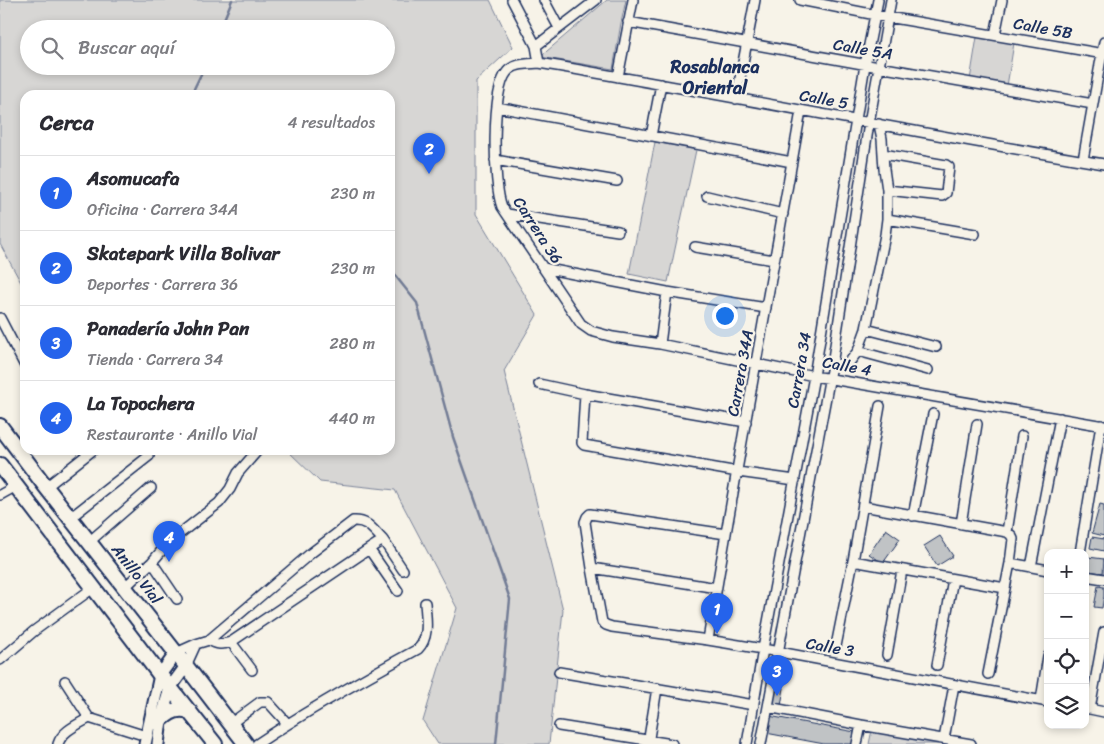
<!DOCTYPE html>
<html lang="es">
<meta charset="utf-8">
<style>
body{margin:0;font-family:Sriracha,sans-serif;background:#f2f2f3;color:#2b2b33}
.controls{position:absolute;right:15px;bottom:15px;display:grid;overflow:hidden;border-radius:10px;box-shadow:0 2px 8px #0003}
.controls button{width:45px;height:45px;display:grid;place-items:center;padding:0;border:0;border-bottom:1px solid #e1e1e2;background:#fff;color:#2b2b33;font:25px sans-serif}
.you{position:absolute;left:724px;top:315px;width:18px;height:18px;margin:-12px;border:4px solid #fff;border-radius:50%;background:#1a73e8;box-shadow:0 0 0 8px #1a73e833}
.badge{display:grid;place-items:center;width:32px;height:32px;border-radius:50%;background:#2563eb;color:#fff;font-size:16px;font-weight:700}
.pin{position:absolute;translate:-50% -41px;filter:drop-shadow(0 1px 2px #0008)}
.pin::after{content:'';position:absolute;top:26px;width:18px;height:15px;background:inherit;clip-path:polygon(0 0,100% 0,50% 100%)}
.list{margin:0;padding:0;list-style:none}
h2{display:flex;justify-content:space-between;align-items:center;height:65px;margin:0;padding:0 20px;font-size:21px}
h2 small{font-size:16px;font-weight:400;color:#7c7c81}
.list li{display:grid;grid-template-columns:32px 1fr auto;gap:15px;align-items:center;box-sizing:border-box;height:75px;padding:0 20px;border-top:1px solid #e1e1e2}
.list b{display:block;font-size:19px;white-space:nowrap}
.list p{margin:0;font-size:16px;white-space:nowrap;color:#7c7c81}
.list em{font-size:16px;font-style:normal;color:#7c7c81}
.icon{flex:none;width:28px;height:28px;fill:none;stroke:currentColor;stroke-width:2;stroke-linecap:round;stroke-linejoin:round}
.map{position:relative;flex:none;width:1104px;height:744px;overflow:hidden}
.search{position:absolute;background:#fff;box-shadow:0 2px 8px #0003;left:20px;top:20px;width:375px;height:55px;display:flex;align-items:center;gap:12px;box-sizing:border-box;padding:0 18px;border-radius:28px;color:#7c7c81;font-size:19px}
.panel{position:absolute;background:#fff;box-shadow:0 2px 8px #0003;left:20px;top:90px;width:375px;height:365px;border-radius:15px}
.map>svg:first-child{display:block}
.green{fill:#d7d6d4;stroke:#798299;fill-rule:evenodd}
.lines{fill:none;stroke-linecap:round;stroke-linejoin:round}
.stream{stroke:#727c95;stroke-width:2.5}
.building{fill:#c0c3c5;stroke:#1b2f5e}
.minor-casing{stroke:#1b2f5e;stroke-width:12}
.major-casing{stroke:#1b2f5e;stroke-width:15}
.highway-casing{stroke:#1b2f5e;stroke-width:18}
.minor{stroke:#f7f3e8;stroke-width:9}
.major{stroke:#f7f3e8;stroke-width:11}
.highway{stroke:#f7f3e8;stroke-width:14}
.labels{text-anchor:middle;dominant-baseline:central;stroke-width:4.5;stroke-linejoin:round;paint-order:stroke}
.street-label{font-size:16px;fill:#1b2f5e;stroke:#f7f3e8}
.neighbourhood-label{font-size:18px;font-weight:bold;fill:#1b2f5e;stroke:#f7f3e8}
</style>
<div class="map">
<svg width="1104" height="744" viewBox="0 0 1104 744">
<rect width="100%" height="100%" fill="#f7f3e8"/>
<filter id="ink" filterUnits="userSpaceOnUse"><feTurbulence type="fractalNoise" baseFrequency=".02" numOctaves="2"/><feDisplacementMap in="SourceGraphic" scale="10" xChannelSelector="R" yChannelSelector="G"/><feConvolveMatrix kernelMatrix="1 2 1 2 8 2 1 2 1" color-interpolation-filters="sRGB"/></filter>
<g filter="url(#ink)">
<path class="green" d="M 0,0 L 490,0 L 513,47 L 476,81 L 476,214 L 537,315 L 504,371 L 563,610 L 549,744 L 438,744 L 423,721 L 457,608 L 395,490 L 320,482 L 287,450 L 390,450 L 390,95 L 25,95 L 25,290 L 0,244 ZM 29,29 L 386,29 L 386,66 L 29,66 Z
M 607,0 L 626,0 L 621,23 L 613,69 L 540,57 Z
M 977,37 L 1014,43 L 1007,86 L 970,80 Z
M 655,142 L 696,150 L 668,282 L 629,274 Z
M 872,730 L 954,744 L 869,744 Z"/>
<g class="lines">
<path class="stream" d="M 220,29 L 232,0
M 191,95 L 205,66
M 275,95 L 280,92 L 282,95
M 390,269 L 417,303 L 453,437 L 510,599 L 496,744"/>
</g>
<path class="building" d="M 1100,504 L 1104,505 L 1104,536 L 1092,533 Z
M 886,529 L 900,539 L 883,563 L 869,554 Z
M 940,536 L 953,556 L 937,566 L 924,546 Z
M 1092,537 L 1104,539 L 1104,551 L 1090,548 Z
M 1088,557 L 1104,559 L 1103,573 L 1086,571 Z
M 1098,586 L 1104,587 L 1104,596 L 1102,608 L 1094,607 Z
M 774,686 L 784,688 L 781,706 L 771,704 Z
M 769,716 L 855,732 L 853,744 L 824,744 L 766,733 Z"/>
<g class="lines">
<defs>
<path id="minor" d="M 512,0 L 536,46
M 544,0 L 559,28
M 596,0 L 536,46 L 539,63 C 529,64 514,63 507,72 C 491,90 493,184 502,207 L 581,324 L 591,331 L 613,337 L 660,344 L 814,376 L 1104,426
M 800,0 L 876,15 L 1104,54
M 628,22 L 879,67 L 1093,104
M 995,35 L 1002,0
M 539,63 C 728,95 915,133 1104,164
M 618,77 L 633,0
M 736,99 L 755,0
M 497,107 L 792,162
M 651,136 L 661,84
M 883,154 L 946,165 L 949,167 L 946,193 L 942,196 L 887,190
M 495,160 L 617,181
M 1083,160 L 1104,42
M 707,196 L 783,214
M 507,214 L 618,231
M 887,219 L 975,234
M 695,247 L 774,260
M 543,268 L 667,292 L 766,308
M 0,318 L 25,366
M 866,329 L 936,347
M 660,344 L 667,292
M 858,351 L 928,370
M 832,365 L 848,364 L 858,351 L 866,329 L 885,235 L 887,219 L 887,190 L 884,169 L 882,139 L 879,124
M 539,384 L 585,394 L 746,422
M 585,394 L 582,443 L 584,445 L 738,472 L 795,480
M 17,450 L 25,437
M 46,487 L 93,450
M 0,495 L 16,486
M 863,506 L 1007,532 L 1011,535 L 1013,539 L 1010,563 L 988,674
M 913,516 L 933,414
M 70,518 L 149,456
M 961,524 L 977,424
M 1007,532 L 1022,436
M 726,534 L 590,514 L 587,517 L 585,522 L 592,568 L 602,622 L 606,625 L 612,627 L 708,640 L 763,649 L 1048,702
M 383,540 L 403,570
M 89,542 L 151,488
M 1080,553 L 1101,425
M 853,561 L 1005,588
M 152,562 L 177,599
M 1010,563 L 1048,570
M 1031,567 L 1060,418
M 592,568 L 717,588
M 1085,576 L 1104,579
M 125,587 L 152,562 L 169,542 L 219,503 L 230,489 L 238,473 L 258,450
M 209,640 C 217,645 222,645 231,642 L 369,549 L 398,591
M 708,640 C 737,463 770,287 801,111
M 231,642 L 252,670
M 836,646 L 853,561 L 880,406
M 176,653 L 196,644 L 209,640 L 311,553 L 353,521 C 368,520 373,530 383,540 L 369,549
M 887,655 L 902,570
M 0,660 L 34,631 L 93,588
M 937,665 L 953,579
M 186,666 L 196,644
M 559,672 L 754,705
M 65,681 L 89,718
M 1041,700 L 1048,656
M 768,707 L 861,725 L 971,744
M 1085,708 L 1104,712
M 1090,709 L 1104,632
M 230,724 L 260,702 L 268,702 L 287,723
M 559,726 L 672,744
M 944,739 L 954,685
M 58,744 C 62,731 77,725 89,718 L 146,736
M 257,744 C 309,709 363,679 418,649 C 430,637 426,618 425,603
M 648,744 L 657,688
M 747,744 L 763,649 L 814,376 L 865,65 L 878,0
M 761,744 L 832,365 L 869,123 L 891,0
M 857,744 L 861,725"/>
<path id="major" d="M 145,744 L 160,675 L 176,653
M 158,744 L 161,720 L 170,688 L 186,666"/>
<path id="highway" d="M 0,426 L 46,487 L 176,653 L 246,744
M 0,465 L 160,675 L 215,744
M 161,720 C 169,712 179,706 190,712"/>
</defs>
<use href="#minor" class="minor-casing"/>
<use href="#major" class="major-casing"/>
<use href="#highway" class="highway-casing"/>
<use href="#minor" class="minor"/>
<use href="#major" class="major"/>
<use href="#highway" class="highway"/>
</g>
</g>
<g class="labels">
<g class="street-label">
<text transform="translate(1043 28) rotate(10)">Calle 5B</text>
<text transform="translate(863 49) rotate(10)">Calle 5A</text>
<text transform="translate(824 99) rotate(10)">Calle 5</text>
<text transform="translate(538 230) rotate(57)">Carrera 36</text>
<text transform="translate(847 366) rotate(10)">Calle 4</text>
<text transform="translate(799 370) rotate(-80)">Carrera 34</text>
<text transform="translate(740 373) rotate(-80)">Carrera 34A</text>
<text transform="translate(137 574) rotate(52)">Anillo Vial</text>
<text transform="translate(830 647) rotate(10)">Calle 3</text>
</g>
<g class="neighbourhood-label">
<text x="715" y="67">Rosablanca<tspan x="715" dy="21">Oriental</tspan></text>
</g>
</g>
</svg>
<div class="controls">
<button>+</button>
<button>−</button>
<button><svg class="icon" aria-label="locate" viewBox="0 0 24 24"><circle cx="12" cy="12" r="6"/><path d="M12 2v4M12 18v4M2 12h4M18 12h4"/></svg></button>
<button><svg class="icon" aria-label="layers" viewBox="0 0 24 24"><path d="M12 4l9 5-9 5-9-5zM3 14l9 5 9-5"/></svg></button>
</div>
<div class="you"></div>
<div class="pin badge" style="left:717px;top:634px">1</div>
<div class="pin badge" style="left:429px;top:174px">2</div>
<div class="pin badge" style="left:777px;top:696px">3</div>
<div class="pin badge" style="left:169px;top:562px">4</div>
<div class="search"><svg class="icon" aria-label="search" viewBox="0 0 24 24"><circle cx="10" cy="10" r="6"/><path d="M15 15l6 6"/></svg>Buscar aquí</div>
<section class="panel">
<h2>Cerca<small>4 resultados</small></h2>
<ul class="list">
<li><span class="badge">1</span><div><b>Asomucafa</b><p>Oficina · Carrera 34A</p></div><em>230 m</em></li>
<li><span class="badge">2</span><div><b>Skatepark Villa Bolivar</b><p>Deportes · Carrera 36</p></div><em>230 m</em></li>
<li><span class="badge">3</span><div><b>Panadería John Pan</b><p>Tienda · Carrera 34</p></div><em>280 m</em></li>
<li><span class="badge">4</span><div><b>La Topochera</b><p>Restaurante · Anillo Vial</p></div><em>440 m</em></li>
</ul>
</section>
</div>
